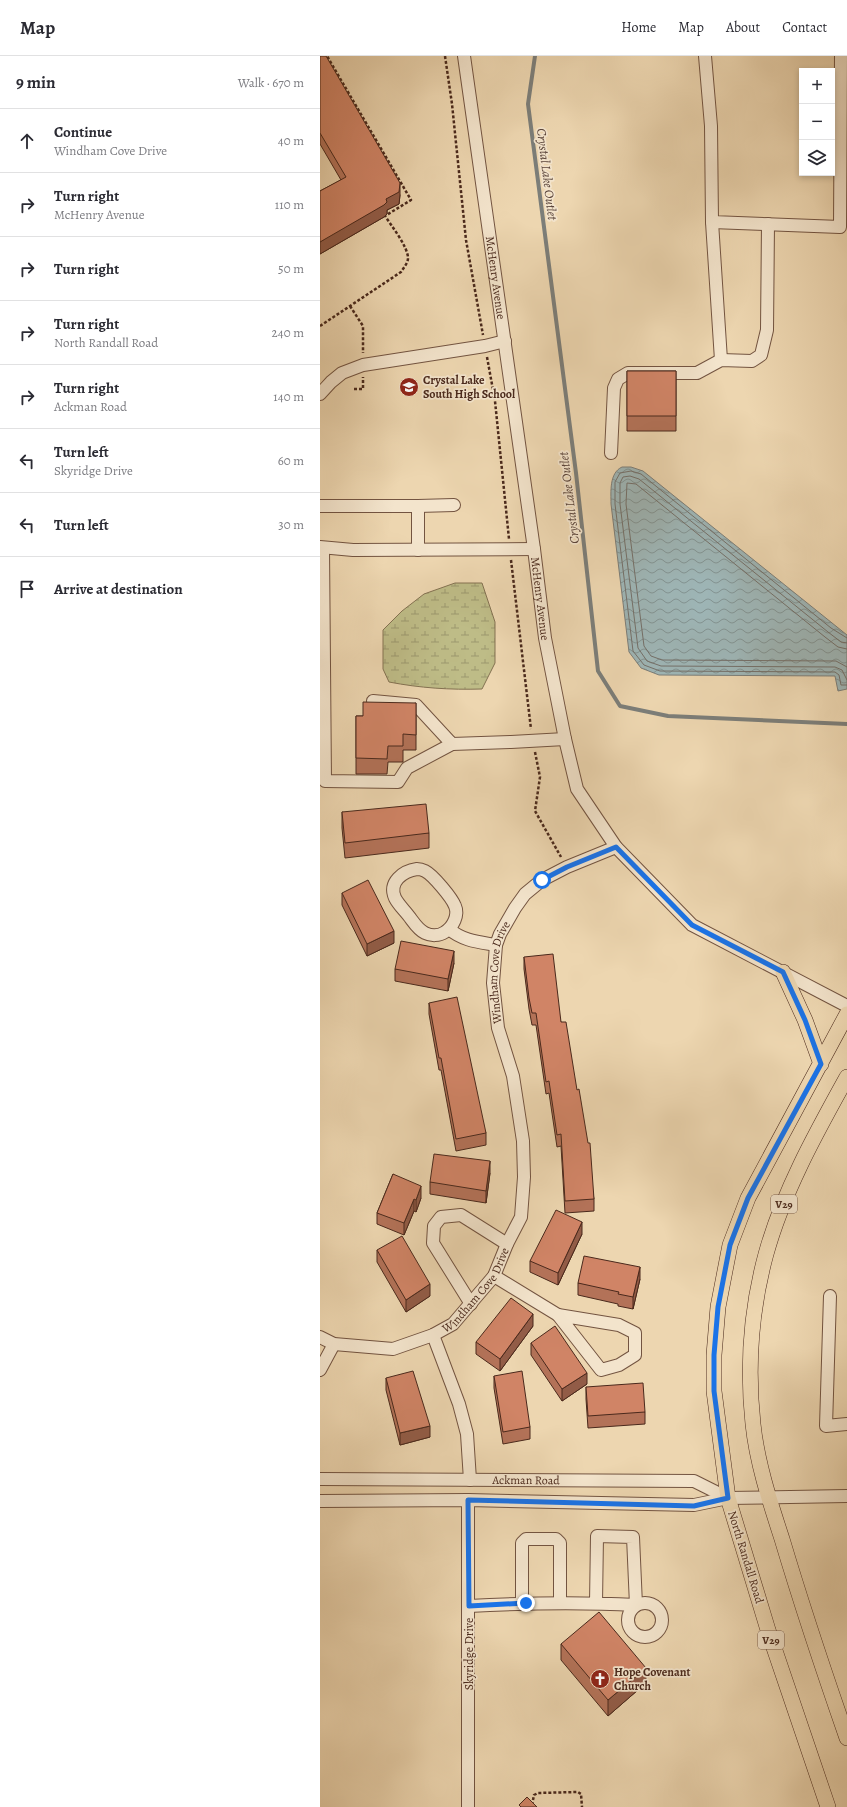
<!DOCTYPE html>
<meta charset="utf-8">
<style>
body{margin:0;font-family:Alegreya,serif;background:#f2f2f3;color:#2b2b33}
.controls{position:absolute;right:12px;top:12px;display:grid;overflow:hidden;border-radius:0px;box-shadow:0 2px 6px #0003}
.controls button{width:36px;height:36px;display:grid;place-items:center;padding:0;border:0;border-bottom:1px solid #e1e1e2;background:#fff;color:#2b2b33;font:20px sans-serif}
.stop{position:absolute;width:12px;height:12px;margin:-9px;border:3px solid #1a73e8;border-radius:50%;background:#fff}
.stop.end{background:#1a73e8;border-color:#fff;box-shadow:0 1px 4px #0008}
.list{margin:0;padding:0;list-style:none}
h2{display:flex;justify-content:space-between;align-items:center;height:52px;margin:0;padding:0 16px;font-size:17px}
h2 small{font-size:13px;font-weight:400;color:#7c7c81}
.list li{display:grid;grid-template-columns:26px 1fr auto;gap:12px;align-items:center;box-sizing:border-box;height:64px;padding:0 16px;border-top:1px solid #e1e1e2}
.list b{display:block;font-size:15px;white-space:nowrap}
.list p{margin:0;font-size:13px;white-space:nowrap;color:#7c7c81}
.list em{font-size:13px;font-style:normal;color:#7c7c81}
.icon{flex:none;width:22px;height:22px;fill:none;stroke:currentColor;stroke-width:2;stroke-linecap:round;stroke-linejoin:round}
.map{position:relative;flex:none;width:527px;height:1751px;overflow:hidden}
header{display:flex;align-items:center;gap:24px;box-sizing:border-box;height:56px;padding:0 20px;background:#fff;border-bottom:1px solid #e1e1e2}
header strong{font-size:19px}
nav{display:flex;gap:22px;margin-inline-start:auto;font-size:14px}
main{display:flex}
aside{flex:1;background:#fff}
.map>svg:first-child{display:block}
.wetland{fill:url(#wetland-marsh);stroke:#847252}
.water{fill:url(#water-waves);stroke:#7c7e79}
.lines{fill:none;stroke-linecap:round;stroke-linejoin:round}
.shore{stroke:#74706a;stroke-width:1}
.stream{stroke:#7c7e79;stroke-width:4}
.minor-casing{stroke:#735441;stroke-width:14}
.major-casing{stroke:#4a291c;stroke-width:16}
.path{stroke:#4a291c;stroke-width:2.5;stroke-dasharray:3 2;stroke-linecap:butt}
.minor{stroke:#f3e4cc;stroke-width:12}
.major{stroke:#edd6b0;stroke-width:15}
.wall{fill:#b37258;stroke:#4a291c}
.shaded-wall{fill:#925c47;stroke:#4a291c}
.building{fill:#d08466;stroke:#4a291c}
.route{stroke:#1a73e8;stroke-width:5}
.labels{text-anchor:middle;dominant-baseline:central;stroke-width:3.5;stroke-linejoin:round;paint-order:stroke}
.shield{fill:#f3e4cc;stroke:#7d6151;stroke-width:1}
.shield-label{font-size:11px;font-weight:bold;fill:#4a291c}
.street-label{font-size:12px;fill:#4a291c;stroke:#f3e4cc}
.poi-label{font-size:12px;font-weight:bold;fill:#4a291c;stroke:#f3e4cc;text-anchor:start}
.water-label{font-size:13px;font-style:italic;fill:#5b453b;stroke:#f3e4cc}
</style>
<header>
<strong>Map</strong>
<nav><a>Home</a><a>Map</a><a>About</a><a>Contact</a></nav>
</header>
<main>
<aside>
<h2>9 min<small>Walk · 670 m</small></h2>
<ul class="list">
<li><svg class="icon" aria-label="ahead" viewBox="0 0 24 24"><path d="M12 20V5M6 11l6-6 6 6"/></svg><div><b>Continue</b><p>Windham Cove Drive</p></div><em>40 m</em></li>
<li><svg class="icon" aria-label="right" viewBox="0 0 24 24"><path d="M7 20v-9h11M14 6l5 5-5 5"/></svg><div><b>Turn right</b><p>McHenry Avenue</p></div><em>110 m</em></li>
<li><svg class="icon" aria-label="right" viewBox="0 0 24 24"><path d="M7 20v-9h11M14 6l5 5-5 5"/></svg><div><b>Turn right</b></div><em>50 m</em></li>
<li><svg class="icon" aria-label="right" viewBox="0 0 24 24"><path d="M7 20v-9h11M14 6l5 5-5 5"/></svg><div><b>Turn right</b><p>North Randall Road</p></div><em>240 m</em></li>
<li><svg class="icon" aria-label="right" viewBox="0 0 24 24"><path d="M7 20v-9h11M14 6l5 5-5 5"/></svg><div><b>Turn right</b><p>Ackman Road</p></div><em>140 m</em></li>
<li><svg class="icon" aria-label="left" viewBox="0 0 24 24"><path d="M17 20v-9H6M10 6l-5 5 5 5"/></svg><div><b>Turn left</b><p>Skyridge Drive</p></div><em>60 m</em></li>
<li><svg class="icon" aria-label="left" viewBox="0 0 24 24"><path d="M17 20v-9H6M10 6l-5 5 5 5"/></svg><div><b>Turn left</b></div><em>30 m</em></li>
<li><svg class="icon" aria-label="arrive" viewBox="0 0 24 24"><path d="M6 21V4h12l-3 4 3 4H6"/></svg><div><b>Arrive at destination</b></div></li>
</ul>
</aside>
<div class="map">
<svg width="527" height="1751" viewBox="0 0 527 1751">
<defs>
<pattern id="wetland-marsh" width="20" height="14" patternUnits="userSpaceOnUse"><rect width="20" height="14" fill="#bebc87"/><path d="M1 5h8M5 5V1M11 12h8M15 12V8" fill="none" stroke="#9c996e"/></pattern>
<pattern id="water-waves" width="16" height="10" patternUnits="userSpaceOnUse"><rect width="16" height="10" fill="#9eb6b7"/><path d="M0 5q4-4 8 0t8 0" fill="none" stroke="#839494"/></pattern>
</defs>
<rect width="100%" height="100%" fill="#edd6b0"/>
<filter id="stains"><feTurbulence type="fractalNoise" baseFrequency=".005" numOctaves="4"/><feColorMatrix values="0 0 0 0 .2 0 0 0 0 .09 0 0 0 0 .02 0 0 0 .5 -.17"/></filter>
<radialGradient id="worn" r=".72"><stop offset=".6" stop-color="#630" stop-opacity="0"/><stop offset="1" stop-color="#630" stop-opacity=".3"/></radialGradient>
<path class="wetland" d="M 135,527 L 162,527 L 175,566 L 175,607 L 162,633 C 130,634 100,632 69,626 L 63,613 L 63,574 L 82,555 L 104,538 Z"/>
<path class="water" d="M 302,411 L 311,411 L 323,415 L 527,579 L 527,633 L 518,635 L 515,620 L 339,619 L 321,612 L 309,596 L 291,448 C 291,436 289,417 302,411 Z"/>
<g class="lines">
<path class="shore" d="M 527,582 L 511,572 L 321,418 L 311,415 L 300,417 L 295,426 L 295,448 L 313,595 L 324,609 L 340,615 L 515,616 L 519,619 L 521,629 L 527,629
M 527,587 L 521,586 L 508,576 L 319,423 L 310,420 L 303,421 L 300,427 L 300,448 L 318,592 L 327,605 L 341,610 L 515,611 L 522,614 L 527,624
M 527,593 L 518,591 L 505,581 L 316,428 L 307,427 L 306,448 L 324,590 L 331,600 L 342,604 L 516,605 L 527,611"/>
<path class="stream" d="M 215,0 L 208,48 L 256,417 L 278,615 L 300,650 L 348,660 L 527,668"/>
<defs>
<g id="minor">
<path id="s1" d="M 144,0 L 214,493 L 225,582 L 245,683 L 257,733 L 296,791 L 372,869 L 527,950"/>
<path d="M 385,0 L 391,70 L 392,166 L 520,171 L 521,0"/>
<path d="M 392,166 L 401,304"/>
<path d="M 0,338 L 11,326 L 22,317 L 43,309 L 165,290 L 185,285"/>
<path d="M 291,397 L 294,332 L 298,323 L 308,317 L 377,317 L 401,304 L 432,305 L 441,299 L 447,274 L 448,168"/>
<path d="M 0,450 L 98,450 L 98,494"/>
<path d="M 98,450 L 134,449"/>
<path d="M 0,491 L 33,494 L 214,493"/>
<path d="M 3,492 L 5,725 L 78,726 L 87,712 L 132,688"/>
<path d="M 53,645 L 96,649 L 132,688 L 191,686 L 245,683"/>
<path d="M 97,813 C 99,813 103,814 105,815 C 113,819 132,842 135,850 C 139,859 133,871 125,876 C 119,880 111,880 105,877 C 97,873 93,865 88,859 C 84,854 78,848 75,842 C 68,826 83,815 97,813 Z"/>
<path d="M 129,873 C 143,885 159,886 176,889"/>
<path d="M 174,1220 L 238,1259"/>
<path d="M 510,1240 L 506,1370 L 527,1368"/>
<path d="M 151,1248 L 113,1187 L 114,1170 L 121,1161 L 141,1159 L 187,1188"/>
<path d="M 238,1259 L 299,1269 L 315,1277 L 315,1299 L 299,1309 L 281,1314 Z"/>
<path d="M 113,1279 L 139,1348 L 147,1378 L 150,1424"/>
<path id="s2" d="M 0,1281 L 14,1288 L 73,1293 L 113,1279 L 133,1268 L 174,1220 L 187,1188 L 201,1161 L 204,1121 L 203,1085 L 193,1020 L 178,972 L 173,927 L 176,889 L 180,878 L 195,852 L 205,838 L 222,824 L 247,811 L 296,791"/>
<path d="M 0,1314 L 14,1288"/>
<path id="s3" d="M 0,1423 L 374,1425 L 408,1442"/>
<path d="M 148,1444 L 148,1751"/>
<path d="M 0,1445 L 148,1444 L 374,1449 L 408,1442 L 527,1440"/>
<path d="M 202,1547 L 202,1487 L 206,1483 L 236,1483 L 240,1487 L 240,1547"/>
<circle cx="325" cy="1564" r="17"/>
<path d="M 149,1550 C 204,1547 260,1546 316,1549 L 313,1481 L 277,1480 L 276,1547"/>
</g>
<path id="major" d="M 463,916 L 485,964 L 501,1008
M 527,1021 C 496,1077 463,1136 446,1198 C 431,1253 427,1312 433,1368 C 437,1407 450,1446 462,1483 C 482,1550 504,1616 527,1682
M 508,1751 L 448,1574 L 408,1442 L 394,1335 L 394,1299 L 398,1251 L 410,1189 L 428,1142 L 527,958"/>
</defs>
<use href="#minor" class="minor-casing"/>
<use href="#major" class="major-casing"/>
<path class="path" d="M 125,0 L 132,48 L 146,184 L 163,279
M 30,250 L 43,270 L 43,297
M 0,270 L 81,216 C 84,211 88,207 88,202 C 88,191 71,169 65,160 L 91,144 L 7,0
M 167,301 L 175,345 L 189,483
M 34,333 L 43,333 L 43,321
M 191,504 L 211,673
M 215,696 L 220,721 L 215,755 L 241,801
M 212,1749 L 214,1739 L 218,1737 L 258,1736 L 261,1738 L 262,1751"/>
<use href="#minor" class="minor"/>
<use href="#major" class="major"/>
</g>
<path class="wall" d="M 0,0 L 80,139 L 79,148 L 67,154 L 67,158 L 64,161 L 0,198 L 0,135 L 21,124 L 0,88 Z
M 307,315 L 356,315 L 356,375 L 307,375 Z
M 96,647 L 96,694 L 83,694 L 83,706 L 68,706 L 67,718 L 36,718 L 36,660 L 43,660 Z
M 22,756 L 109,777 L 109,792 L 25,802 L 22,772 Z
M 22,837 L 74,887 L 47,900 L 22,849 Z
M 204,901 L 241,966 L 274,1143 L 274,1155 L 245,1157 L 241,1090 L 237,1091 L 229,1037 L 226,1038 L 216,969 L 212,969 L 209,953 L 204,913 Z
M 134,907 L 128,935 L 75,925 L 75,913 Z
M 109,947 L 166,1077 L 166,1089 L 136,1095 L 121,1014 L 119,1014 L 109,958 Z
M 170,1117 L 166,1147 L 110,1138 L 110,1126 Z
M 73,1118 L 101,1142 L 96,1156 L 94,1155 L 84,1179 L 57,1168 L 57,1157 Z
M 262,1178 L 238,1229 L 210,1216 L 210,1205 Z
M 57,1194 L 110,1240 L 86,1256 L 57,1206 Z
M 320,1223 L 313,1253 L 298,1250 L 298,1248 L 258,1239 L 258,1227 Z
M 213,1270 L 180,1315 L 156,1298 L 156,1286 Z
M 211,1287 L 267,1328 L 242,1345 L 211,1299 Z
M 174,1320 L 210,1371 L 210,1383 L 183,1388 L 174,1332 Z
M 66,1322 L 110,1381 L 80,1389 L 66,1334 Z
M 266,1331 L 325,1356 L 325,1368 L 268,1372 L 266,1343 Z
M 241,1588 L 326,1627 L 288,1660 L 241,1604 Z"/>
<path class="shaded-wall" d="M 80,127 L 80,139 L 79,148 L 67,154 L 67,158 L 64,161 L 0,198 L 0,186 L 66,143 Z
M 74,875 L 74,887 L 47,900 L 47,888 Z
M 134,895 L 134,907 L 128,935 L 128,923 Z
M 170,1105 L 170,1117 L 166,1147 L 166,1135 Z
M 101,1130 L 101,1142 L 96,1156 L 96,1144 Z
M 94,1143 L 94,1155 L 84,1179 L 84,1167 Z
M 262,1166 L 262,1178 L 238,1229 L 238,1217 Z
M 320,1211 L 320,1223 L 313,1253 L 313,1241 Z
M 110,1228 L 110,1240 L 86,1256 L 86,1244 Z
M 213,1258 L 213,1270 L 180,1315 L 180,1303 Z
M 267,1317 L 267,1328 L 242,1345 L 242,1333 Z
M 110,1370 L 110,1381 L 80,1389 L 80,1377 Z
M 326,1612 L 326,1627 L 288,1660 L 288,1644 Z"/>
<path class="building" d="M 0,0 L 6,0 L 80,127 L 79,136 L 66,143 L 67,146 L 64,149 L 0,186 L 0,135 L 26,121 L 0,77 Z
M 307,315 L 356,315 L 356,360 L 307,360 Z
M 43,646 L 96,647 L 96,679 L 83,678 L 83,690 L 68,690 L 67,703 L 36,702 L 36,660 L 43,660 Z
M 106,748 L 109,777 L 25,787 L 22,756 Z
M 48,824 L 74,875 L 47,888 L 22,837 Z
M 81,885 L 134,895 L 128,923 L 75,913 Z
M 233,898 L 241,966 L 246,966 L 257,1034 L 259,1033 L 268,1087 L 270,1087 L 274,1143 L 245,1145 L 241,1078 L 237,1079 L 229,1025 L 226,1026 L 216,957 L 212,957 L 209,942 L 204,901 Z
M 137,941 L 166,1077 L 136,1083 L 121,1002 L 119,1002 L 109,947 Z
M 114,1098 L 170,1105 L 166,1135 L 110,1126 Z
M 73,1118 L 101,1130 L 96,1144 L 94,1143 L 84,1167 L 57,1157 Z
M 236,1154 L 262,1166 L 238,1217 L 210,1205 Z
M 82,1180 L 110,1228 L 86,1244 L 57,1194 Z
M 264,1200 L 320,1211 L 313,1241 L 298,1238 L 299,1236 L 258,1227 Z
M 191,1242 L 213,1258 L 180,1303 L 156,1286 Z
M 235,1270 L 267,1317 L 242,1333 L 211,1287 Z
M 93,1315 L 110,1370 L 80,1377 L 66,1322 Z
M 202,1315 L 210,1371 L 183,1376 L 174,1320 Z
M 323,1327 L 325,1356 L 268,1360 L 266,1331 Z
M 279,1556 L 326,1612 L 288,1644 L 241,1588 Z
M 207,1741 L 217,1751 L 201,1751 L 199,1749 Z"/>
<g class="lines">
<path class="route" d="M 206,1547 L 149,1550 L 148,1444 L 374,1450 L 408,1442 L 394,1335 L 394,1299 L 398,1251 L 410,1189 L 428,1142 L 501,1008 L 485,964 L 463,916 L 372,869 L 296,791 L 247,811 L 222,824"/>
</g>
<defs>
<symbol id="school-disc" viewBox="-11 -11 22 22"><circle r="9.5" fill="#8f2418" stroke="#f3e4cc"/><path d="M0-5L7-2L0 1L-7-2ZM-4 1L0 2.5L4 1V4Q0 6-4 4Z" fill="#fff"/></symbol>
<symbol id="church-disc" viewBox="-11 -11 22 22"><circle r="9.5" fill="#8f2418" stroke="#f3e4cc"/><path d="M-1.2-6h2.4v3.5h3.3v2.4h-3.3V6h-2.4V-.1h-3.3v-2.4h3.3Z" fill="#fff"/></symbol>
</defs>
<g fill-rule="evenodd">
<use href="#school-disc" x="78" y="320" width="22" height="22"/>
<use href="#church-disc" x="269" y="1612" width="22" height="22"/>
</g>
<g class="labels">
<g class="shield">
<rect x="451" y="1139" width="26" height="18" rx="3"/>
<rect x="438" y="1575" width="26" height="18" rx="3"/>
</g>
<g class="shield-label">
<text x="464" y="1148">V29</text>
<text x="451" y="1584">V29</text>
</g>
<g class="street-label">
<text stroke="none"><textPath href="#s1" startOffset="224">McHenry Avenue</textPath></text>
<text stroke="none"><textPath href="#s1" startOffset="548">McHenry Avenue</textPath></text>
<text stroke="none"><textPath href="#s2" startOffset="517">Windham Cove Drive</textPath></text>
<text stroke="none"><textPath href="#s2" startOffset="181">Windham Cove Drive</textPath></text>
<text stroke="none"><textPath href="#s3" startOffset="206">Ackman Road</textPath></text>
<text transform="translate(426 1501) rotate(73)">North Randall Road</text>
<text transform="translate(149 1598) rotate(-90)">Skyridge Drive</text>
</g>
<g class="poi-label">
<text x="103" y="324">Crystal Lake<tspan x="103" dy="14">South High School</tspan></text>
<text x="294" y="1616">Hope Covenant<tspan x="294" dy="14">Church</tspan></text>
</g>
<g class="water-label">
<text transform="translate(227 118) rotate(83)">Crystal Lake Outlet</text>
<text transform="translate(249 442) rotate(-97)">Crystal Lake Outlet</text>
</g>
</g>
<rect width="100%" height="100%" filter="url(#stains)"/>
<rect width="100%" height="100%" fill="url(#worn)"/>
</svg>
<div class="controls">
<button>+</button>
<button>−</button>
<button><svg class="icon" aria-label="layers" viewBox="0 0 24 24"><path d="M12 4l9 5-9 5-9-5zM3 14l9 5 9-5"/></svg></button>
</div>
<div class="stop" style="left:222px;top:824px"></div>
<div class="stop end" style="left:206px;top:1547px"></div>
</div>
</main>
